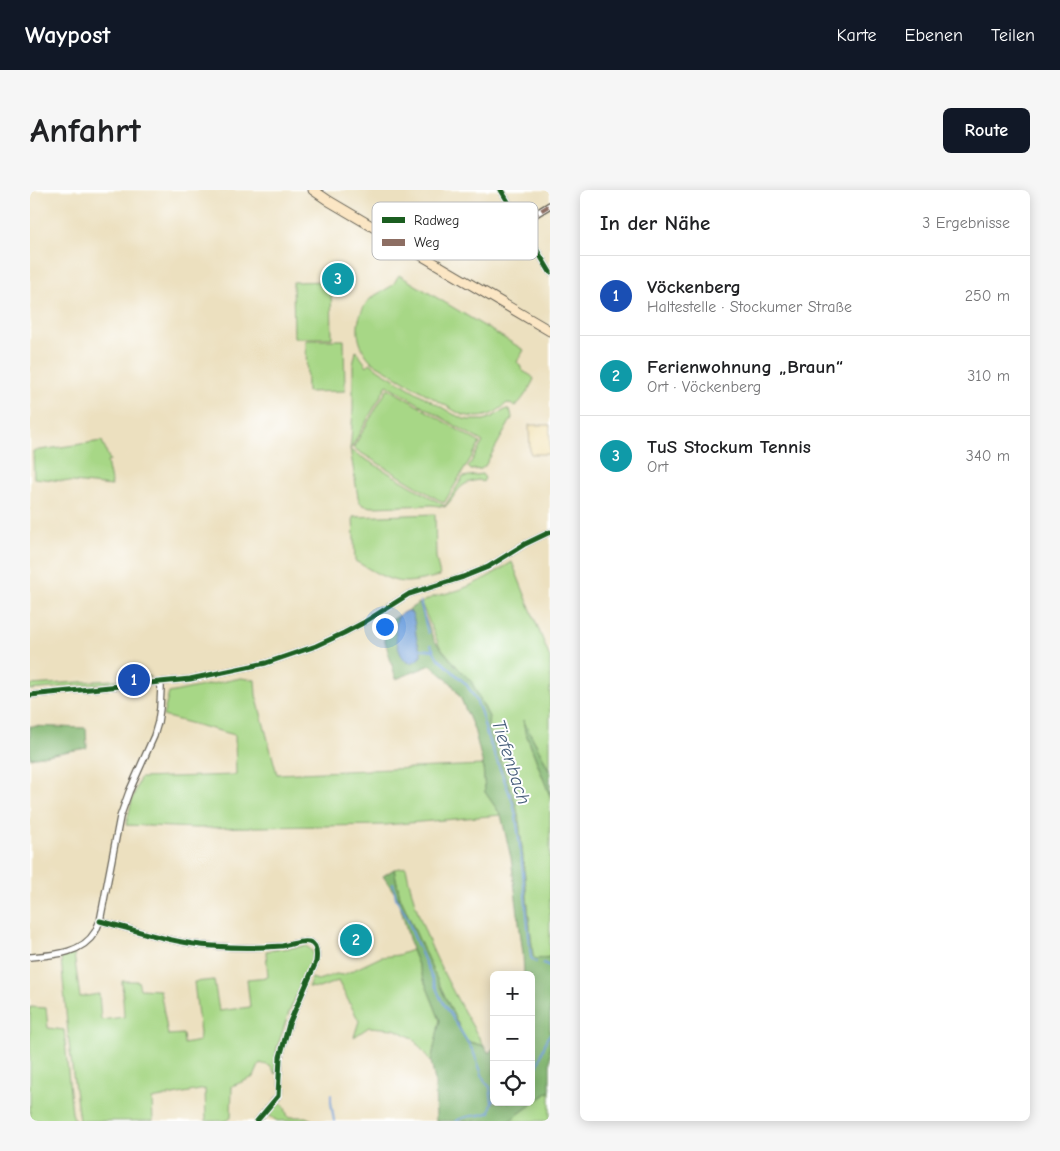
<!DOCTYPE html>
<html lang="de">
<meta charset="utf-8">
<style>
body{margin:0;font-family:"Comic Neue",sans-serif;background:#f6f6f6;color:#202124}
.controls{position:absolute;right:15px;bottom:15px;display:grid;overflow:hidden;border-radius:8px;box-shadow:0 2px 12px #0003}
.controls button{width:45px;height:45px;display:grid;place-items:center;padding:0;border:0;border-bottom:1px solid #e0e0e0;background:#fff;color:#202124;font:25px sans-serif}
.you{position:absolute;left:354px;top:436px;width:18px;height:18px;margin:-12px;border:4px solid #fff;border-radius:50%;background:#1a73e8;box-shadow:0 0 0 8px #1a73e833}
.badge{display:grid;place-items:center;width:32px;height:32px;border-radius:50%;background:#111827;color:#fff;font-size:16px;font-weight:700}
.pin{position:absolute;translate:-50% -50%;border:2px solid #fff;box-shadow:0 1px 5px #0006}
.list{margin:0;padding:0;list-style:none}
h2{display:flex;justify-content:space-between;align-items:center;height:65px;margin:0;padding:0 20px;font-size:21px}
h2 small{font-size:16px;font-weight:400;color:#757577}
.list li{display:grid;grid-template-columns:32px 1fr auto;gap:15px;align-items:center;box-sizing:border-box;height:80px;padding:0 20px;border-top:1px solid #e0e0e0}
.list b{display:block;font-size:19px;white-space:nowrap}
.list p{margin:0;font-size:16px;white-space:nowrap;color:#757577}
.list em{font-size:16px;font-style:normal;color:#757577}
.icon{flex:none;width:28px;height:28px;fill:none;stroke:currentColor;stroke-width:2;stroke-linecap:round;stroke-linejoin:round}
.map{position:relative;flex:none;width:520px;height:931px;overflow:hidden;border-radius:8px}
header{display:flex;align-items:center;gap:30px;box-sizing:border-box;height:70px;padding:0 25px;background:#111827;color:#fff}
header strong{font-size:24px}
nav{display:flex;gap:28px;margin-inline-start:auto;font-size:18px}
.intro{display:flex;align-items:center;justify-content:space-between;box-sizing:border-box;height:120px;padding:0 30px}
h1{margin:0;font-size:35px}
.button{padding:12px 22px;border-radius:8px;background:#111827;color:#fff;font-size:18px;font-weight:700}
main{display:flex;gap:30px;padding:0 30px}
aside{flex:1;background:#fff;border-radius:8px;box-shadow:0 2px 12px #0003}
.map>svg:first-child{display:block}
.green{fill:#a7d786;stroke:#627a51}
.forest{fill:#85b873;stroke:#506a48}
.sand{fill:#eeda9e;stroke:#857b5d}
.water{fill:#6d9cd6;stroke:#445c79}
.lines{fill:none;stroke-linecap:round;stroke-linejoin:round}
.stream{stroke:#6d9cd6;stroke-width:2}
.minor-casing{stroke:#656155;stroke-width:8}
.secondary-casing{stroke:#656155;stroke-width:11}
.minor{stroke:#fff;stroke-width:5.5}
.secondary{stroke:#fbe6c4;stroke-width:9}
.quiet{stroke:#8d6e63;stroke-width:4;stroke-dasharray:8 4;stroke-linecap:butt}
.cycleway-casing{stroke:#fff;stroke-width:8}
.cycleway{stroke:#1b5e20;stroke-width:5}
.labels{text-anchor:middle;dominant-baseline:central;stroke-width:4;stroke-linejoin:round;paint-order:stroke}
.water-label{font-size:19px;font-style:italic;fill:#445c79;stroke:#fff}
.key{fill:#fff;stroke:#bbb;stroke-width:1}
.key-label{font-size:14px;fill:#1c1c1c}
</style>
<header>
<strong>Waypost</strong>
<nav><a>Karte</a><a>Ebenen</a><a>Teilen</a></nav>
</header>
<div class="intro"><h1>Anfahrt</h1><a class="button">Route</a></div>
<main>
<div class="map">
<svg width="520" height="931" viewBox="0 0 520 931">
<rect width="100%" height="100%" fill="#fff"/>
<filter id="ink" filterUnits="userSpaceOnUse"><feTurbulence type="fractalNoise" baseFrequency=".02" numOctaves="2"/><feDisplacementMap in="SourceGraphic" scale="10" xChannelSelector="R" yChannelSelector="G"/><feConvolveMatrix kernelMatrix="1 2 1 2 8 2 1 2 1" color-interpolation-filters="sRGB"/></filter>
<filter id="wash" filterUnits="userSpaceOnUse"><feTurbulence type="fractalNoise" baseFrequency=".0096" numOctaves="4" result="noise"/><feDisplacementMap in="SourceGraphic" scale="20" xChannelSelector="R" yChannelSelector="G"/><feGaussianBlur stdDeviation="1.12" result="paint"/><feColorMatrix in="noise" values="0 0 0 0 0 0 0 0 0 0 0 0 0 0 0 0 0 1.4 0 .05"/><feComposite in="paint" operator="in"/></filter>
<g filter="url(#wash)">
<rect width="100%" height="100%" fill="#ece0bf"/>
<path class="green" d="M 369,85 L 494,160 L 487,172 C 491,175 490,177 493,181 C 497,184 502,185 504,189 C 501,196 491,213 485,216 L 477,213 C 462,227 450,230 430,224 L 342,172 C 340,169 337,167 335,163 C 324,147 326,123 340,109 C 346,104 353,101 360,97 C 364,95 366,89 369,85 Z
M 301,91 L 302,148 L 264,148 L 263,92 Z
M 276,150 L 314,150 L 315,201 L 277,202 Z
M 326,161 L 337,176 L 340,173 L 349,180 L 423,224 L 434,229 L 440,230 L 454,230 L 462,227 L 477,219 L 481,222 L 482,228 L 455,276 L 451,279 L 441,280 L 438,277 L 453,252 L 357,195 L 320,260 L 415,316 L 433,287 L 452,284 L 455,288 L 453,292 L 448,290 C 426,294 428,304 415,317 L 403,315 L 343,317 C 335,316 330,316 328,307 L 320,259 L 321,250 L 323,219 L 323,175 Z
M 358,198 L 450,253 L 414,313 L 323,258 Z
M 72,251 L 80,271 L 77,272 L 82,296 L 4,288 L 3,261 Z
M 405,324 L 406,367 L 410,386 C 399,388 387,392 375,392 C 358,392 340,379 325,371 L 323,327 Z
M 482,372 L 520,468 L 520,583 L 514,569 L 494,532 L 495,541 L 520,606 L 520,767 L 506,769 L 503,766 L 489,629 L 486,614 L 457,537 L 459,527 L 441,491 L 428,478 L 409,455 L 391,413 C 403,405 416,404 429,400 C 448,393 465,383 482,372 Z
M 117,486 L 121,487 L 103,489 L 102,491 L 0,500 L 0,495 L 100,489 L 102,487 Z
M 211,488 L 225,490 L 226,505 L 247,584 L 453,575 L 455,602 L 471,625 L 355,635 L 166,638 L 96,635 L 102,610 L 110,588 L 206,585 L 205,545 L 133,526 L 139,503 Z
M 376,677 C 388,741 421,800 454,856 L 436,851 L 402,779 L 370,707 L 364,679 Z
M 275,756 C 281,758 283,761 283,768 L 259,822 L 247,858 L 246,884 L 240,876 L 230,873 L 224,887 L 202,896 L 201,928 L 196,931 L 176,931 L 175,899 L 122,909 L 123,931 L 49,931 L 39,853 L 31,769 L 34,766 L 44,764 L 50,807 L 69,804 L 71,830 L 94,827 L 92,791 L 108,791 L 110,799 L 130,800 L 138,845 L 153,844 L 154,854 L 169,851 L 170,843 L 164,792 L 184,790 L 189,821 L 220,817 L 217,789 L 238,787 L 236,761 Z
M 382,760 L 410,830 L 401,872 L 383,848 L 364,839 L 339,837 L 324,847 L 329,831 L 308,791 L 289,798 L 278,797 L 282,788 L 288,790 L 306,784 L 313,785 L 351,767 L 368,765 Z
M 0,817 L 16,818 L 18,838 L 34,840 L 42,923 L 45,931 L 0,931 Z
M 520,901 L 520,931 L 479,931 L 482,928 Z
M 246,911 L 254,915 L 258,927 L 276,927 L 284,931 L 247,931 L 236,923 Z"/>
<path class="forest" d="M 389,413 L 404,450 L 428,478 L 441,491 L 459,527 L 458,537 L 486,614 L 489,629 L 503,766 L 506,769 L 520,767 L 520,901 L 479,931 L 406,931 L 405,891 L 401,872 L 410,830 L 382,760 L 368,708 L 353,686 L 364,679 L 370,707 L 402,779 L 436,851 L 454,856 L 459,863 L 464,857 L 464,912 L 501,912 L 501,785 L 494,785 L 493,764 L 481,668 L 471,625 L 455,602 L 453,575 L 444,539 L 431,509 L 422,494 L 401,475 L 366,489 L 351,437 Z
M 493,530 L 514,569 L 520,583 L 520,606 L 495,541 Z
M 0,536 L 56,538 L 57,558 L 0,568 Z"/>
<path class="sand" d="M 499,235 L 520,235 L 520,264 L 501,264 L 500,262 Z"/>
<path class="water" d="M 376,421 L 380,421 C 387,430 384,443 388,453 C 389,457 392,461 391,465 C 390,469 385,471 381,473 C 378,472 376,472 374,469 C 367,462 362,434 369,426 C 370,424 374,422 376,421 Z"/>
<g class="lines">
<path class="stream" d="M 390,411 L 398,443
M 401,455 L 407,467 L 436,494 L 445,508 L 451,523 L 458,549 L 462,558 L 483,613 L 486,626 L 491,664 L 501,768 L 506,772
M 390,459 L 403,460
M 363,693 L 366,708 L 377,727 L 383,744 L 411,809 L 443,861 L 455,892 L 460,897 L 462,912
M 513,773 L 520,776
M 501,885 L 508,875 L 517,848 L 520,844
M 301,904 L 301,912 L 304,931
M 426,931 C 439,923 447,928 460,922 L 462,912 L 464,910"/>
</g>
</g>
<g filter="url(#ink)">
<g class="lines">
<defs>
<path id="minor" d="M 471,0 L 520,82
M 491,33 L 520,15
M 0,505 L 160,489 L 236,473 L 286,456 L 314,443 L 333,433 L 379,404 L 433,387 L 458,377 L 495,354 L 520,342
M 70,731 C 105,740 146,754 183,756 C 206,758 229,758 252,756 C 260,755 271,750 279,752 C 287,754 287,765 286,772 L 259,834 L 250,867 L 248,906 L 227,931
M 0,767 C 23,765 52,764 65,742 C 67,739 68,734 70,731 L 90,627 L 99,602 L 124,546 L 128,532 L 130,518 L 131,497 L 129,493"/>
<path id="secondary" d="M 283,0 L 299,11 L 520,141"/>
</defs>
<use href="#minor" class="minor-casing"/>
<use href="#secondary" class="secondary-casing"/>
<use href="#minor" class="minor"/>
<use href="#secondary" class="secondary"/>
<path class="quiet" d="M 491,33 L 520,15"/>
<defs>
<path id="cycleway" d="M 471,0 L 520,82
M 0,505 L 160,489 L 236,473 L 286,456 L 314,443 L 333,433 L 379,404 L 433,387 L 458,377 L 495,354 L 520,342
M 70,731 C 105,740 146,754 183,756 C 206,758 229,758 252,756 C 260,755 271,750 279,752 C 287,754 287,765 286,772 L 259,834 L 250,867 L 248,906 L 227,931"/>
</defs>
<use href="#cycleway" class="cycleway-casing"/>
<use href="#cycleway" class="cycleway"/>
</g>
</g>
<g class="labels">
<g class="water-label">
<text transform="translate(481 572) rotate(72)">Tiefenbach</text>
</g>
</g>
<rect x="342" y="12" width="166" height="58" rx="8" class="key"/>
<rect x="352" y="27" width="23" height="6" fill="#1b5e20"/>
<rect x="352" y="49" width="23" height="7" fill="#8d6e63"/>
<g class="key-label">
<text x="384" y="35">Radweg</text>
<text x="384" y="57">Weg</text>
</g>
</svg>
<div class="controls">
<button>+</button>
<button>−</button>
<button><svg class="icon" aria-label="locate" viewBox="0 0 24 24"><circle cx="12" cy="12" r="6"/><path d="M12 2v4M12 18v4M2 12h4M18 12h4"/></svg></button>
</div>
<div class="you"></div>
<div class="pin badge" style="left:104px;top:490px;background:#1a4fb4">1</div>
<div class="pin badge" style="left:326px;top:750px;background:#0f9aa8">2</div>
<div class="pin badge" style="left:308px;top:89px;background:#0f9aa8">3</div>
</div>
<aside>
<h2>In der Nähe<small>3 Ergebnisse</small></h2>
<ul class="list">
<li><span class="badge" style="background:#1a4fb4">1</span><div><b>Vöckenberg</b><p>Haltestelle · Stockumer Straße</p></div><em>250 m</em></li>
<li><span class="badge" style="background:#0f9aa8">2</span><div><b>Ferienwohnung „Braun“</b><p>Ort · Vöckenberg</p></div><em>310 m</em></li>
<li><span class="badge" style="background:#0f9aa8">3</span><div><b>TuS Stockum Tennis</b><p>Ort</p></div><em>340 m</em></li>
</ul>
</aside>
</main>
